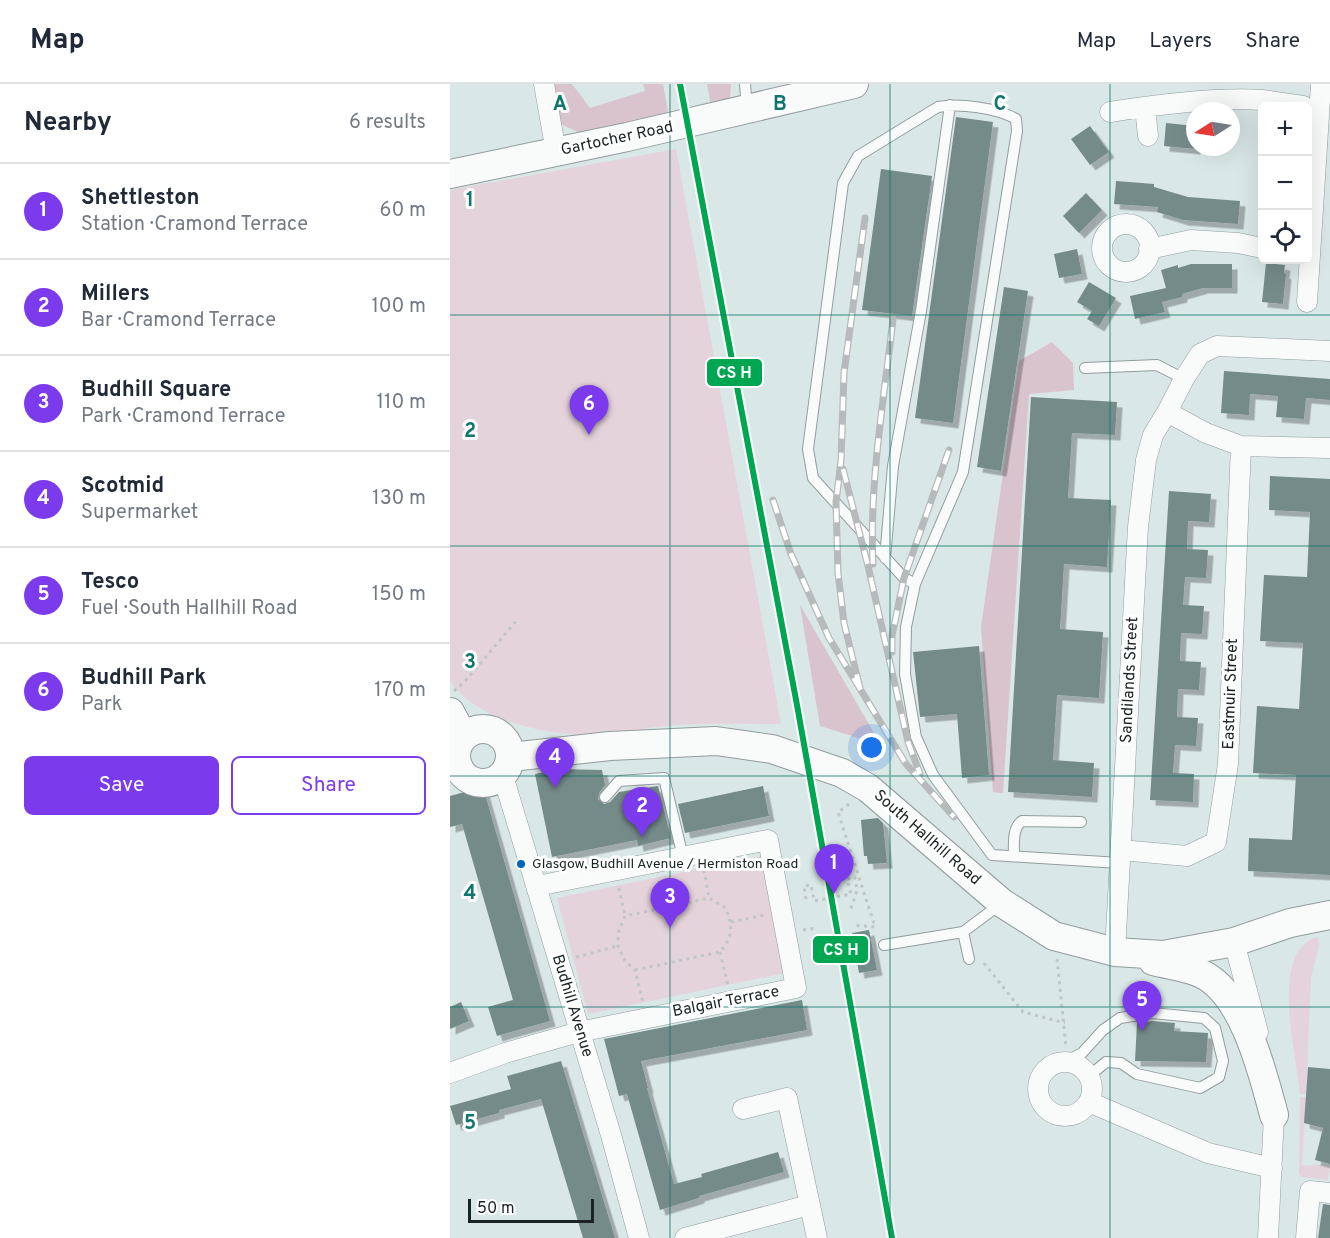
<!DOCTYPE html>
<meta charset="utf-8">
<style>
body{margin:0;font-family:Overpass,sans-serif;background:#f2f2f3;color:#1f2937}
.controls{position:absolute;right:18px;top:18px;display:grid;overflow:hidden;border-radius:9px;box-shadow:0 6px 24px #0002}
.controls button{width:54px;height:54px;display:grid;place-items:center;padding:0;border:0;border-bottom:2px solid #e0e1e3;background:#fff;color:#1f2937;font:30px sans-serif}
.compass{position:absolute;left:736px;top:18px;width:54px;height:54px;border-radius:50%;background:#fff;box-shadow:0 6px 24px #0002;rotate:258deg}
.scale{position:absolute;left:18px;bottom:15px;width:126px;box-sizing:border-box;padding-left:6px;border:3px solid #1a2424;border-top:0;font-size:16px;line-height:21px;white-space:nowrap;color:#1a2424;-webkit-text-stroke:4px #fff;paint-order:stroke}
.you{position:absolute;left:422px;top:664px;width:21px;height:21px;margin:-15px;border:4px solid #fff;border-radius:50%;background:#1a73e8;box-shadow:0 0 0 9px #1a73e833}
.badge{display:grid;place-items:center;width:39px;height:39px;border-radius:50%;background:#7c3aed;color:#fff;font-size:20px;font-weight:700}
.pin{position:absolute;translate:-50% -50px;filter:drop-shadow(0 2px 3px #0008)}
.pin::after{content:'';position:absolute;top:32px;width:21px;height:18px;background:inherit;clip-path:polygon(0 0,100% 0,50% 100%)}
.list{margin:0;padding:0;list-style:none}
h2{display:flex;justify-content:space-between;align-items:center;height:78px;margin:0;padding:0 24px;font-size:26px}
h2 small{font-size:20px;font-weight:400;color:#747a83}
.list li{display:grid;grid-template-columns:39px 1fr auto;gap:18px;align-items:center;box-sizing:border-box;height:96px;padding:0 24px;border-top:2px solid #e0e1e3}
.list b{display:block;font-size:22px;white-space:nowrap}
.list p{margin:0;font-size:20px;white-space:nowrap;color:#747a83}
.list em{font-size:20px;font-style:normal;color:#747a83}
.actions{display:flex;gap:12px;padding:18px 24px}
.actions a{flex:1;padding:14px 0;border:2px solid #7c3aed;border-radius:9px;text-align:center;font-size:21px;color:#7c3aed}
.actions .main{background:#7c3aed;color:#fff}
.icon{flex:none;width:33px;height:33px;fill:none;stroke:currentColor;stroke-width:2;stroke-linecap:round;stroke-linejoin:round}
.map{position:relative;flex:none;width:880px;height:1154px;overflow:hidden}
header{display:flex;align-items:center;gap:36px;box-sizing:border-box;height:84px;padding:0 30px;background:#fff;border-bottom:2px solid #e0e1e3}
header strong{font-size:28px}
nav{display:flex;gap:33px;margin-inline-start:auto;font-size:21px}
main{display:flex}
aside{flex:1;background:#fff}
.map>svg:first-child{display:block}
.green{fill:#e5d3dc}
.forest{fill:#d9c3cd}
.building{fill:#758b8a;filter:url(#shadow)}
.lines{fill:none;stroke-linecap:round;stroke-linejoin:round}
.lane-casing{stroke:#929d9c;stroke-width:12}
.street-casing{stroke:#929d9c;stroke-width:21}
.secondary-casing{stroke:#929d9c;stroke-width:30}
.path{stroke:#c0c5c5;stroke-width:3;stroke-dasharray:3 4.5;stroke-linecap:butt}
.lane{stroke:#f9fbfb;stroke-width:10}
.street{stroke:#f9fbfb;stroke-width:20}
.secondary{stroke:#f9fbfb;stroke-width:28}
.rail-casing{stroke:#b7baba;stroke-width:7}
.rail{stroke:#fff;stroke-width:4.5;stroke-dasharray:14;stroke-linecap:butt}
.rail-1-casing{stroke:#fff;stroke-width:10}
.rail-1{stroke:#00a651;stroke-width:6}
.grid{fill:none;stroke:#0f766e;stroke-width:1.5;stroke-opacity:0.55}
.bus-dot{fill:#0065bd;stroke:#fff;stroke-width:2}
.labels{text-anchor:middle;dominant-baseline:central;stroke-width:6;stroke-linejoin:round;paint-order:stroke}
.bus-label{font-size:14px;fill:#1a2424;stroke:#fff;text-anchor:start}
.street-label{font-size:16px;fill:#1a2424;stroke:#fff}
.grid-label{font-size:20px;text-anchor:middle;font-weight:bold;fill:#0f766e;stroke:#fff;stroke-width:6;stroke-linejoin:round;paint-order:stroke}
.line-badge{stroke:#fff;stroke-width:2}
.badge-label{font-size:16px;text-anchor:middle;font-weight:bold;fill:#fff}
</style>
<header>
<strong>Map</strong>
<nav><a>Map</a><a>Layers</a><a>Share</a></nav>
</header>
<main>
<aside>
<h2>Nearby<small>6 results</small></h2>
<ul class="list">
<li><span class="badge">1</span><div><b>Shettleston</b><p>Station · Cramond Terrace</p></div><em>60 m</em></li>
<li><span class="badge">2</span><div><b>Millers</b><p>Bar · Cramond Terrace</p></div><em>100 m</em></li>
<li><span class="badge">3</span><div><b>Budhill Square</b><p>Park · Cramond Terrace</p></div><em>110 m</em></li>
<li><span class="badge">4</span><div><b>Scotmid</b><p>Supermarket</p></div><em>130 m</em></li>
<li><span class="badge">5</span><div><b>Tesco</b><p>Fuel · South Hallhill Road</p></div><em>150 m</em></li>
<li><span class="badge">6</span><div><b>Budhill Park</b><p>Park</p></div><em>170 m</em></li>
</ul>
<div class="actions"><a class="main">Save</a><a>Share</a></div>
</aside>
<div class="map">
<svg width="880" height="1154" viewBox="0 0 880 1154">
<defs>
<filter id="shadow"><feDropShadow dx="5.5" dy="5.5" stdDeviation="0" flood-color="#0004"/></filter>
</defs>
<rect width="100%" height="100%" fill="#d9e7e6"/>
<path class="green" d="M 226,65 L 331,640 C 296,640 260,639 226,641 C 197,643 168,650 140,651 C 95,651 26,636 0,597 L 0,106 Z
M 311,772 L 335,889 L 138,930 L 107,814 Z
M 868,853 L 869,861 L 861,894 L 856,1010 L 850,1010 C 847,975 818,864 868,853 Z
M 850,1013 L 856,1013 L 852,1081 L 863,1082 L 864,1080 L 880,1083 L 878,1096 L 852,1093 L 849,1090 Z"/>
<path class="forest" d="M 104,0 L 122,0 L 140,24 L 195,7 L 193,0 L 213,0 L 218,28 L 134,51 L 111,40 Z
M 257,0 L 281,0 L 280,16 L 261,22 Z
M 602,258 L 623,279 L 624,306 L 579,310 L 553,709 L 543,708 L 531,543 L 569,277 Z
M 350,521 L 431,661 L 370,642 Z"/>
<path class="building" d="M 506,33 L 543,38 L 503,339 L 465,334 Z
M 716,39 L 745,42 L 745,65 L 714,62 Z
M 640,42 L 659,68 L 640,81 L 621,55 Z
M 431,85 L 482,92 L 462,232 L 412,226 Z
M 666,97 L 704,100 L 704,103 L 738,113 L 790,117 L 788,140 L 733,136 L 707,128 L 708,123 L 664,120 Z
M 636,109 L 652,126 L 629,149 L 613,132 Z
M 627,165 L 632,190 L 609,194 L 604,170 Z
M 816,179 L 835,181 L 834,189 L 836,190 L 833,220 L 812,218 Z
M 741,180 L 782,180 L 782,204 L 753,204 L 732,210 L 732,213 L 712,218 L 715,228 L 685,235 L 680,212 L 716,204 L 711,186 L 728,181 L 728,184 Z
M 639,198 L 666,214 L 649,242 L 637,235 L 642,227 L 627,218 Z
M 554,203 L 578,207 L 551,387 L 527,383 Z
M 774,287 L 880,295 L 880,316 L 856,314 L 854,335 L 826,333 L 828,312 L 800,310 L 799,331 L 771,329 Z
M 581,313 L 667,318 L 665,351 L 622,349 L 618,414 L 661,416 L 657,483 L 614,480 L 610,545 L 653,548 L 649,614 L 607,611 L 603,676 L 644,679 L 642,713 L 558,708 Z
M 820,392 L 880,395 L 880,791 L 798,787 L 799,754 L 842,756 L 844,724 L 846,691 L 803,689 L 807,622 L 849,625 L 853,559 L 810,557 L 814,491 L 857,493 L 860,428 L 819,426 Z
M 719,407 L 761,410 L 759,438 L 738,437 L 737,465 L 758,466 L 756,494 L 735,493 L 733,521 L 754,522 L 752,550 L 731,549 L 730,577 L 751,578 L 749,606 L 728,605 L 727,633 L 748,634 L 746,662 L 725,661 L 723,689 L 744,690 L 743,718 L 700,716 Z
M 529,562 L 539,691 L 512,694 L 507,630 L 470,633 L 463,568 Z
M 107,685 L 152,686 L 155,701 L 149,709 L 148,715 L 154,720 L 160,718 L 169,708 L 208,702 L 221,754 L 188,762 L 187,756 L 102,773 L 85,690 Z
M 313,702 L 319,732 L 235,749 L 228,720 Z
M 33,703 L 100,937 L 47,952 L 38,923 L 63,916 L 12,740 L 0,743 L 0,712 Z
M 428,734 L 433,739 L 437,779 L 418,780 L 417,772 L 414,772 L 411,736 Z
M 419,846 L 427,886 L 409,889 L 402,849 Z
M 352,916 L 357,946 L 191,977 L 198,1004 L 197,1004 L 224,1100 L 252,1093 L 251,1090 L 328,1068 L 334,1088 L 249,1112 L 249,1114 L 210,1126 L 177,1010 L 169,1012 L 154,955 Z
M 11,918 L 19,937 L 0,945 L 0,923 Z
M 702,937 L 725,939 L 724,947 L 758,949 L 756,978 L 685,977 L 687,939 Z
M 111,977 L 165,1154 L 133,1154 L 91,1015 L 49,1026 L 49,1029 L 6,1041 L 0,1022 L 61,1005 L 57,992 Z
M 858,983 L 880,985 L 880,1080 L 865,1076 L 873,1044 L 854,1039 Z
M 873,1120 L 880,1121 L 880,1154 L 868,1154 Z"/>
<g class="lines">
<defs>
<path id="lane" d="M 295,0 L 297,25
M 635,284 L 707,281 L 734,295
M 435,474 L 443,382 L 471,227 L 500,21
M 465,500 L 454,494 L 363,394 L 358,365 L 393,99 L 408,72 L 488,23 C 510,19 547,24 566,35 L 567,47 L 513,388 L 465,500 L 456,543 L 455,590 L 466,653 L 483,691 L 542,771 L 670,779
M 155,713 L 169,697 L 214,694 L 233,773
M 564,772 C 564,761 562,744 572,737 L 631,738
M 513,848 L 519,875
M 434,861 L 513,848 L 552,819
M 617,977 L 632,969 L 653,946 L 670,934 L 702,929 L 754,934 L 765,944 L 773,977 L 769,993 L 750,1004 L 687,990 L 671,979 L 656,978 L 639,992"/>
<path id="street" d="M 94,0 L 106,68
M 695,23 L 698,52
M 660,28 C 705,21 767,13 812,16 C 825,18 839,20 853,22
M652 164a24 24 0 1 1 48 0a24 24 0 1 1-48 0Z
M 699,165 L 741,156 L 788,159 L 812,164
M 857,218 L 871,0
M 717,328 L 734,295 L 750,270 L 767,262 L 880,267
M 0,678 L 6,676
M 53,692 L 161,1051 L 189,1154
M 671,766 L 737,772 L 766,758 L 778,680 L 791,362
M 784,858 L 808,948
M 665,868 L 688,443 L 696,376 L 703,351 L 717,328 L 756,349 L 791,362 L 880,364
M588 1005a27 27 0 1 1 54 0a27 27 0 1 1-54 0Z
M 0,989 L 55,969 L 129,948 L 346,904 L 318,756 L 87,802
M 639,1018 L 758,1069 L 822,1084
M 293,1025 L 337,1014 L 367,1154
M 235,1154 L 359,1121
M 818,1154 L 824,1031 L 822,1018
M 856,1154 L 860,1107 L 880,1109"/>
<path id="secondary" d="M 0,90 L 177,53 L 404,0
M 0,628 L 13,652
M6 672a27 27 0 1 1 54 0a27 27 0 1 1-54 0Z
M 61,673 L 160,662 L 266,657 L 322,665 L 392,689 L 418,704 L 552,819 L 604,852 L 665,868 L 713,871 L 784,858 L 840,839 L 880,831
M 703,877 C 718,881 738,883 752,890 C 794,910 813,990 824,1031"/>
</defs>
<use href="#lane" class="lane-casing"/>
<use href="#street" class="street-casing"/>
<use href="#secondary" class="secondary-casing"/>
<path class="path" d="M 4,607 L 18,594 L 67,536
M 399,720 L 388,728 L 425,843 L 402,841
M 254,786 L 259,814
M 169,804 L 175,832
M 356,815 L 354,802 L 361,801 L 364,817 L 401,810 L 397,795 L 405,793 L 407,806 L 400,828
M 281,838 L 315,831
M 353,846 L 366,844
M 270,868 L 278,902
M 126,873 L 168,862
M 607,875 L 616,963
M 534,879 L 573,928 L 615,939
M 185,886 L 270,868 C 283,852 283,844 276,824 L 259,814 L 175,832 L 168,849 L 168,862 L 175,877 L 185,886 L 193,919"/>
<use href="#lane" class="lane"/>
<use href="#street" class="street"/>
<use href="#secondary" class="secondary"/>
<defs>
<path id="rail" d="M 393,385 L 418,482 L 458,658 L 470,690
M 323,416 L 341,470 L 379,554 L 456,680 L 504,733
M 423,480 C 419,399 434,316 443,235
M 442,568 L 442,552 L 454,494 L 499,366
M 410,604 L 394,539 L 388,489 L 386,418 L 391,377 L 394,289 L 415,134"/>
</defs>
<use href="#rail" class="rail-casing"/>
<use href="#rail" class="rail"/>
<defs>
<path id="rail-1" d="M 230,0 L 347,621 L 442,1154"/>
</defs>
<use href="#rail-1" class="rail-1-casing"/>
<use href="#rail-1" class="rail-1"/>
</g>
<path class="grid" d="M 220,0 L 220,1154M 440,0 L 440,1154M 660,0 L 660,1154M 0,231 L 880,231M 0,462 L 880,462M 0,692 L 880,692M 0,923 L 880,923"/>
<circle class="bus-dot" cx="71" cy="780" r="5"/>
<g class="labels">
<g class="bus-label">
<text x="82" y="780">Glasgow, Budhill Avenue / Hermiston Road</text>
</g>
<g class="street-label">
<text transform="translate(167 55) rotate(-12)">Gartocher Road</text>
<text transform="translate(680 596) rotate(-87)">Sandilands Street</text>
<text transform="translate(781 610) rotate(-88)">Eastmuir Street</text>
<text transform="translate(477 754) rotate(41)">South Hallhill Road</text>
<text transform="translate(276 918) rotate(-11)">Balgair Terrace</text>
<text transform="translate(122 922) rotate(73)">Budhill Avenue</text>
</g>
</g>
<g class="grid-label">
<text x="110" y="26">A</text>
<text x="330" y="26">B</text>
<text x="550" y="26">C</text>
<text x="20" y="122">1</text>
<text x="20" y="353">2</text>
<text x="20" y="584">3</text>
<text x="20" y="815">4</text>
<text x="20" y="1045">5</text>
</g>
<g class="line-badge">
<rect x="256" y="274" width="57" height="29" rx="6" fill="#00a651"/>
<rect x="362" y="851" width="57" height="29" rx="6" fill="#00a651"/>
</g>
<g class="badge-label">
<text x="284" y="294">CS H</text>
<text x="391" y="871">CS H</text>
</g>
</svg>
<div class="controls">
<button>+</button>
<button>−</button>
<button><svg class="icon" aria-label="locate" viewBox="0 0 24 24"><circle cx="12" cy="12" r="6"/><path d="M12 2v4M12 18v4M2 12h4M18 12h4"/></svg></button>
</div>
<svg class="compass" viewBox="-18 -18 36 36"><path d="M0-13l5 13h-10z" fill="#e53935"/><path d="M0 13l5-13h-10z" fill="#747a83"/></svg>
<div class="scale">50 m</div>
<div class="you"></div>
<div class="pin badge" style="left:384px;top:810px">1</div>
<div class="pin badge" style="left:192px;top:753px">2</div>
<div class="pin badge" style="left:220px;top:844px">3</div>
<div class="pin badge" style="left:105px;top:704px">4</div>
<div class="pin badge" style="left:692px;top:947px">5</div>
<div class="pin badge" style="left:139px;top:351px">6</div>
</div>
</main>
